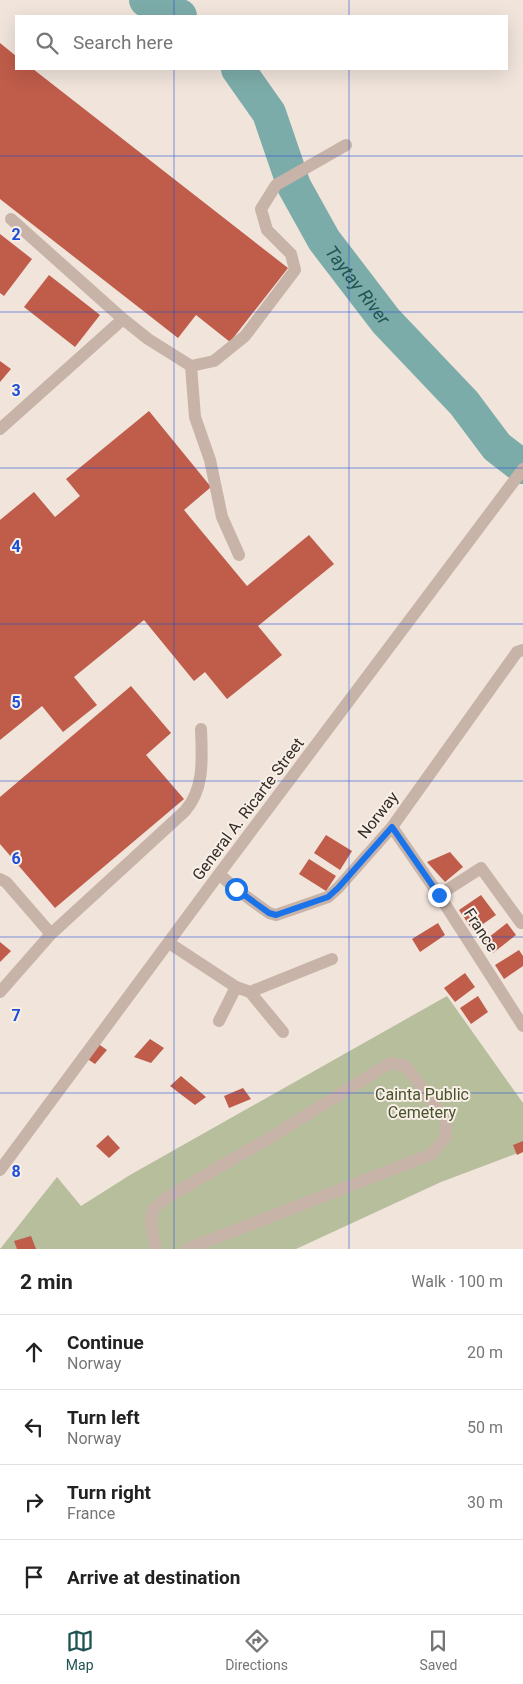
<!DOCTYPE html>
<meta charset="utf-8">
<style>
body{margin:0;font-family:Roboto,sans-serif;background:#f2f2f2;color:#222}
.stop{position:absolute;width:15px;height:15px;margin:-11px;border:4px solid #1a73e8;border-radius:50%;background:#fff}
.stop.end{background:#1a73e8;border-color:#fff;box-shadow:0 1px 5px #0008}
.list{margin:0;padding:0;list-style:none}
h2{display:flex;justify-content:space-between;align-items:center;height:65px;margin:0;padding:0 20px;font-size:21px}
h2 small{font-size:16px;font-weight:400;color:#767676}
.list li{display:grid;grid-template-columns:32px 1fr auto;gap:15px;align-items:center;box-sizing:border-box;height:75px;padding:0 20px;border-top:1px solid #e0e0e0}
.list b{display:block;font-size:19px;white-space:nowrap}
.list p{margin:0;font-size:16px;white-space:nowrap;color:#767676}
.list em{font-size:16px;font-style:normal;color:#767676}
.icon{flex:none;width:28px;height:28px;fill:none;stroke:currentColor;stroke-width:2;stroke-linecap:round;stroke-linejoin:round}
.map{position:relative;flex:none;width:523px;height:1249px;overflow:hidden}
.search{position:absolute;background:#fff;box-shadow:0 5px 20px #0002;left:15px;right:15px;top:15px;height:55px;display:flex;align-items:center;gap:12px;box-sizing:border-box;padding:0 18px;border-radius:0px;color:#767676;font-size:19px}
.sheet{height:365px;background:#fff}
nav{display:flex;justify-content:space-around;align-items:center;box-sizing:border-box;height:70px;border-top:1px solid #e0e0e0;background:#fff;font-size:14px;color:#767676}
nav a{display:grid;justify-items:center;gap:2px}
nav .on{color:#205452}
.map>svg:first-child{display:block}
.green{fill:#b6be9c}
.lines{fill:none;stroke-linecap:round;stroke-linejoin:round}
.river{stroke:#7caca9;stroke-width:34}
.building{fill:#bf5c4a}
.minor{stroke:#c8b3a8;stroke-width:12}
.route{stroke:#1a73e8;stroke-width:6}
.grid{fill:none;stroke:#1d4ed8;stroke-width:1;stroke-opacity:0.55}
.labels{text-anchor:middle;dominant-baseline:central;stroke-width:4;stroke-linejoin:round;paint-order:stroke}
.street-label{font-size:16px;fill:#352b28;stroke:#f8efe7}
.park-label{font-size:16px;fill:#48522d;stroke:#f8efe7}
.water-label{font-size:18px;font-style:italic;fill:#205452;stroke:#f8efe7}
.grid-label{font-size:16px;text-anchor:middle;font-weight:bold;fill:#1d4ed8;stroke:#f8efe7;stroke-width:4;stroke-linejoin:round;paint-order:stroke}
</style>
<div class="map">
<svg width="523" height="1249" viewBox="0 0 523 1249">
<rect width="100%" height="100%" fill="#f0e4db"/>
<path class="green" d="M 447,996 L 523,1103 L 523,1151 L 441,1182 L 296,1249 L 0,1249 L 57,1177 L 81,1206 L 130,1175 Z"/>
<g class="lines">
<g class="river">
<path d="M 146,0 L 180,16"/>
<path id="s1" d="M 238,69 L 269,113 L 294,186 L 324,240 L 386,321 L 464,403 L 497,447 L 523,467"/>
</g>
</g>
<path class="building" d="M 0,43 L 16,56 L 16,69 L 33,69 L 288,268 L 230,342 L 196,315 L 178,338 L 0,199 Z
M 0,234 L 32,259 L 4,296 L 0,293 Z
M 49,275 L 100,315 L 75,347 L 24,307 Z
M 0,361 L 11,369 L 0,382 Z
M 149,411 L 211,487 L 184,510 L 247,586 L 309,535 L 334,564 L 258,626 L 282,655 L 227,699 L 205,672 L 194,681 L 144,620 L 74,677 L 97,705 L 63,732 L 42,706 L 0,740 L 0,520 L 34,492 L 55,517 L 80,496 L 66,479 Z
M 131,686 L 171,733 L 146,755 L 184,799 L 55,908 L 0,844 L 0,797 Z
M 326,835 L 352,851 L 340,870 L 314,853 Z
M 450,852 L 463,867 L 445,882 L 427,862 Z
M 309,859 L 336,876 L 326,891 L 299,874 Z
M 481,895 L 496,915 L 473,931 L 459,910 Z
M 438,923 L 445,935 L 420,952 L 412,939 Z
M 507,923 L 516,935 L 493,953 L 484,941 Z
M 0,942 L 11,951 L 0,962 Z
M 519,950 L 523,956 L 523,966 L 504,979 L 495,965 Z
M 465,973 L 475,987 L 455,1002 L 444,988 Z
M 478,996 L 488,1012 L 471,1024 L 460,1008 Z
M 150,1039 L 164,1048 L 151,1063 L 134,1057 Z
M 97,1043 L 107,1050 L 95,1064 L 86,1058 Z
M 181,1076 L 206,1097 L 195,1105 L 170,1086 Z
M 243,1088 L 251,1099 L 229,1108 L 224,1096 Z
M 108,1135 L 120,1148 L 109,1158 L 96,1146 Z
M 523,1141 L 523,1152 L 517,1155 L 513,1145 Z
M 31,1236 L 36,1249 L 17,1249 L 14,1241 Z"/>
<g class="lines">
<path class="minor" d="M 11,219 L 123,319 L 148,339 L 191,366 L 195,417 L 210,460 L 222,517 L 239,555
M 191,366 L 214,361 L 245,336 L 295,270 L 291,254 L 267,230 L 261,209 L 276,185 L 346,145
M 0,429 L 123,319
M 392,827 L 439,895 L 523,1026
M 219,874 L 236,889 L 269,913 L 276,915 L 328,897 L 338,888 L 392,827 L 517,652 L 523,650
M 0,879 L 6,882 L 51,934
M 439,895 L 481,868 L 521,923
M 169,943 L 236,987 L 250,992 L 283,1032
M 0,992 L 51,934 L 185,811 C 205,788 202,758 201,729
M 250,992 L 332,959
M 219,1021 L 236,987
M 0,1170 L 219,874 L 523,469
M 156,1249 L 151,1224 L 153,1209 L 166,1198 L 271,1137 L 390,1063 L 406,1066 L 446,1121 L 445,1138 L 432,1154 L 187,1249"/>
</g>
<g class="lines">
<path class="route" d="M 236,889 L 269,913 L 276,915 L 328,897 L 338,888 L 392,827 L 439,895"/>
</g>
<path class="grid" d="M 174,0 L 174,16M 349,0 L 349,16M 174,69 L 174,1249M 349,69 L 349,1249M 0,156 L 523,156M 0,312 L 523,312M 0,468 L 523,468M 0,624 L 523,624M 0,781 L 523,781M 0,937 L 523,937M 0,1093 L 523,1093"/>
<g class="labels">
<g class="street-label">
<text transform="translate(248 809) rotate(-53)">General A. Ricarte Street</text>
<text transform="translate(378 815) rotate(-52)">Norway</text>
<text transform="translate(481 930) rotate(57)">France</text>
</g>
<g class="park-label">
<text x="422" y="1094">Cainta Public<tspan x="422" dy="18">Cemetery</tspan></text>
</g>
<g class="water-label">
<text stroke="none"><textPath href="#s1" startOffset="249">Taytay River</textPath></text>
</g>
</g>
<g class="grid-label">
<text x="16" y="240">2</text>
<text x="16" y="396">3</text>
<text x="16" y="552">4</text>
<text x="16" y="708">5</text>
<text x="16" y="864">6</text>
<text x="16" y="1021">7</text>
<text x="16" y="1177">8</text>
</g>
</svg>
<div class="stop" style="left:236px;top:889px"></div>
<div class="stop end" style="left:439px;top:895px"></div>
<div class="search"><svg class="icon" aria-label="search" viewBox="0 0 24 24"><circle cx="10" cy="10" r="6"/><path d="M15 15l6 6"/></svg>Search here</div>
</div>
<section class="sheet">
<h2>2 min<small>Walk · 100 m</small></h2>
<ul class="list">
<li><svg class="icon" aria-label="ahead" viewBox="0 0 24 24"><path d="M12 20V5M6 11l6-6 6 6"/></svg><div><b>Continue</b><p>Norway</p></div><em>20 m</em></li>
<li><svg class="icon" aria-label="left" viewBox="0 0 24 24"><path d="M17 20v-9H6M10 6l-5 5 5 5"/></svg><div><b>Turn left</b><p>Norway</p></div><em>50 m</em></li>
<li><svg class="icon" aria-label="right" viewBox="0 0 24 24"><path d="M7 20v-9h11M14 6l5 5-5 5"/></svg><div><b>Turn right</b><p>France</p></div><em>30 m</em></li>
<li><svg class="icon" aria-label="arrive" viewBox="0 0 24 24"><path d="M6 21V4h12l-3 4 3 4H6"/></svg><div><b>Arrive at destination</b></div></li>
</ul>
</section>
<nav>
<a class="on"><svg class="icon" aria-label="map" viewBox="0 0 24 24"><path d="M3 6l6-2 6 2 6-2v14l-6 2-6-2-6 2zM9 4v14M15 6v14"/></svg>Map</a>
<a><svg class="icon" aria-label="directions" viewBox="0 0 24 24"><path d="M12 3l9 9-9 9-9-9zM9 14v-3h6M13 9l2 2-2 2"/></svg>Directions</a>
<a><svg class="icon" aria-label="saved" viewBox="0 0 24 24"><path d="M7 4h10v16l-5-4-5 4z"/></svg>Saved</a>
</nav>
